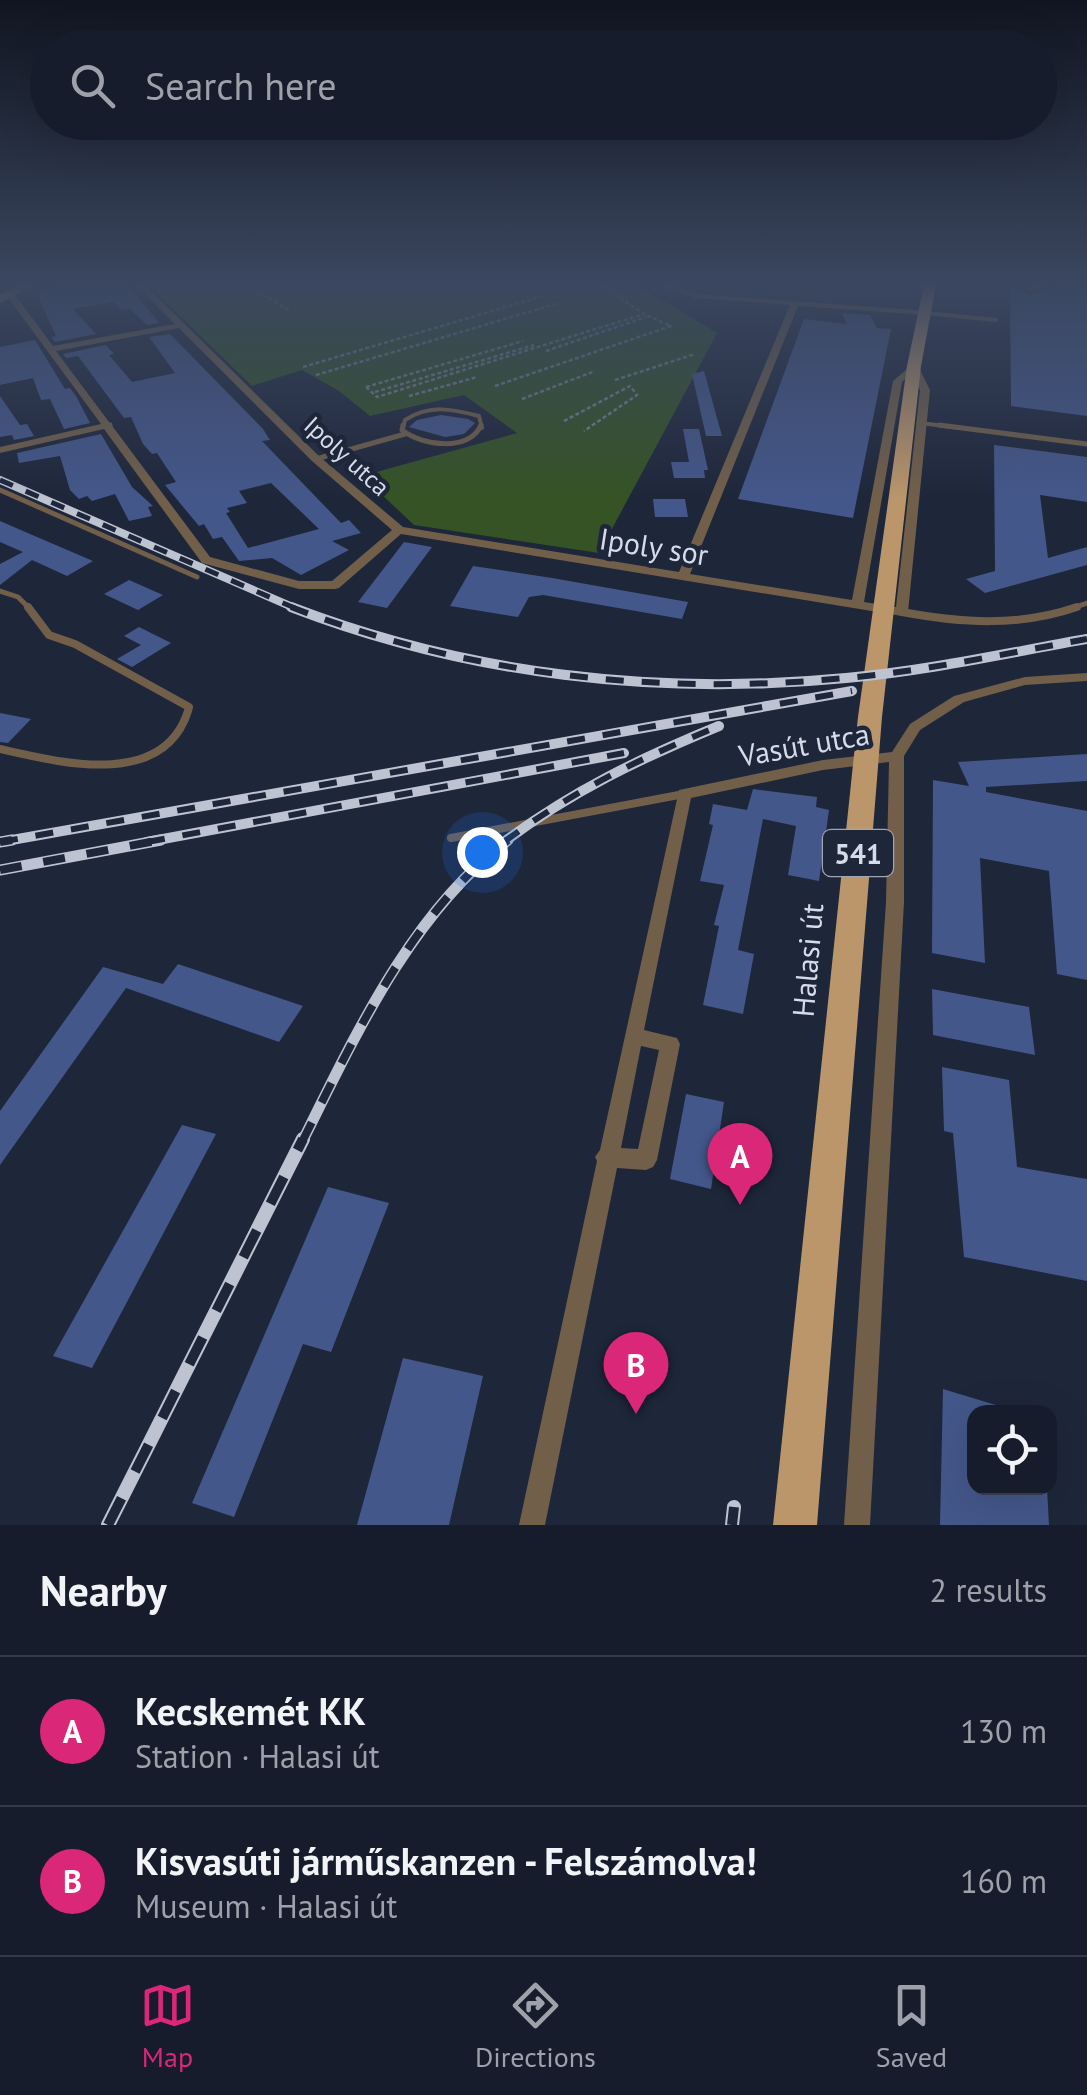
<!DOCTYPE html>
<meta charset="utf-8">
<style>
body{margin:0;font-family:"PT Sans",sans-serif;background:#232938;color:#f1f3f6}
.controls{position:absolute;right:30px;bottom:30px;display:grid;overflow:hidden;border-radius:20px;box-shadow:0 10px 40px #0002}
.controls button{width:90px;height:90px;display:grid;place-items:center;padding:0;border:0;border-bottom:2px solid #353a48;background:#161c2c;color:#f1f3f6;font:50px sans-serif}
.you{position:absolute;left:482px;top:852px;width:35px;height:35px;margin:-25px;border:8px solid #fff;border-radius:50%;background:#1a73e8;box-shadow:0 0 0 15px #1a73e833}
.badge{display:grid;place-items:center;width:65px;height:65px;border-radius:50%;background:#db2777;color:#fff;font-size:32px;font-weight:700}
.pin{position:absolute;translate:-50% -82px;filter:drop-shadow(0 2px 5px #0008)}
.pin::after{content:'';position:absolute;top:52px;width:35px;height:30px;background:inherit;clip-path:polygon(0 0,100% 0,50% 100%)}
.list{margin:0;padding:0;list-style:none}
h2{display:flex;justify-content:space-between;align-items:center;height:130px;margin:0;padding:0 40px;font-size:42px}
h2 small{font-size:32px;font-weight:400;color:#9ea1a9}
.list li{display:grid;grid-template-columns:65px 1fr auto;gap:30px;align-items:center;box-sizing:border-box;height:150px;padding:0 40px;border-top:2px solid #353a48}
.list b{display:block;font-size:38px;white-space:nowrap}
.list p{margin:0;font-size:32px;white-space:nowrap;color:#9ea1a9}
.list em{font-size:32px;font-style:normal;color:#9ea1a9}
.icon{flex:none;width:55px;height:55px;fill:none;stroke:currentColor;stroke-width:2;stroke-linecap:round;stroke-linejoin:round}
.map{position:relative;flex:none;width:1087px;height:1525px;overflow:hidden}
.search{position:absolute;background:#161c2c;box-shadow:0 10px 40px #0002;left:30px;right:30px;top:30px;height:110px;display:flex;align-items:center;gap:25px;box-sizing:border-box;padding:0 35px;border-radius:55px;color:#9ea1a9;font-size:38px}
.sheet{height:430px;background:#161c2c}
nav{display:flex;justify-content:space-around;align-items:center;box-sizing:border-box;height:140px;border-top:2px solid #353a48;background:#161c2c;font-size:28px;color:#9ea1a9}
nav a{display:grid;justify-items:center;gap:5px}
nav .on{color:#db2777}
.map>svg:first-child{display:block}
.green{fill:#355325}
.building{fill:#44578a;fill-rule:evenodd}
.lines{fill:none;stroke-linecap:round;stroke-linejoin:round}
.path{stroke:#7a8192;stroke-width:2.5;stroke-dasharray:4 2.5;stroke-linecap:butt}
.lane-far2{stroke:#715f4a;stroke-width:4}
.lane-far1{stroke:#715f4a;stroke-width:5}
.lane{stroke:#715f4a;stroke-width:8}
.street{fill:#715f4a;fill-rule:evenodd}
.secondary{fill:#9b7e5d;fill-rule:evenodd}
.primary{fill:#bb966b;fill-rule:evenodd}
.rail-far3-casing{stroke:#bdc3d1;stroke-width:8}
.rail-far2-casing{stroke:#bdc3d1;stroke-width:10}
.rail-far1-casing{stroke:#bdc3d1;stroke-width:11}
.rail-casing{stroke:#bdc3d1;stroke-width:14}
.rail-far3{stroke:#1e263a;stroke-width:5;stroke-dasharray:14;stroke-linecap:butt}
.rail-far2{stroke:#1e263a;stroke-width:6;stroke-dasharray:18;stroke-linecap:butt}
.rail-far1{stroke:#1e263a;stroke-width:8;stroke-dasharray:22;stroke-linecap:butt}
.rail{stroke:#1e263a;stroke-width:10;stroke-dasharray:30;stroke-linecap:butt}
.labels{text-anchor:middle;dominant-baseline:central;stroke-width:9;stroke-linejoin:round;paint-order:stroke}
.far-street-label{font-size:25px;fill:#d5dbe8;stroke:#1e263a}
.shield{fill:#1e263a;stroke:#9ea5b4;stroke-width:2.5}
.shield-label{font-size:28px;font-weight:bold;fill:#d5dbe8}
.street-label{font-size:30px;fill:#d5dbe8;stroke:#1e263a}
</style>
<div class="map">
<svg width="1087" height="1525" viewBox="0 0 1087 1525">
<rect width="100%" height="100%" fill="#1e263a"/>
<path class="green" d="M 148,285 L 637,285 L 717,333 L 599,553 L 414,525 L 362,476 L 517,433 L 464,395 L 370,416 L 339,391 L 302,370 L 252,386 Z"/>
<path class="building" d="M 60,285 L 128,285 L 159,323 L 147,325 L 129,308 L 121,310 L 114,302 L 73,309 L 96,334 L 55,342 L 51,337 L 56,336 L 37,294 Z
M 1062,285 L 1087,285 L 1087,416 L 1011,406 L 1010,287 L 1030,295 Z
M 842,313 L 870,315 L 877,328 L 891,329 L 853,518 L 738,499 L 804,319 L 847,324 Z
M 170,334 L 263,429 L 270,440 L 262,441 L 341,523 L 349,520 L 361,533 L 332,541 L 349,550 L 301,575 L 272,558 L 239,561 L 222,537 L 213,539 L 204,524 L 199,526 L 165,485 L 176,482 L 157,453 L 152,454 L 143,444 L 131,417 L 124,418 L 78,356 L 66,358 L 63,354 L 106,345 L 114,354 L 109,355 L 132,382 L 175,373 L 149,337 ZM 271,483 L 319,529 L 248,548 L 226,513 L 230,512 L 227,508 L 247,503 L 239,491 Z
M 35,340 L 65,389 L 70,388 L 76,396 L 90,423 L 64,429 L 50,399 L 41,400 L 33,378 L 0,385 L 0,347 Z
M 704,371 L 722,436 L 706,436 L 692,374 Z
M 0,396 L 20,425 L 27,424 L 34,436 L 14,440 L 12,435 L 0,437 Z
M 441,415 L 468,419 L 475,423 L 464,434 L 445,437 L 409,427 L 417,420 Z
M 683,429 L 699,429 L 708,470 L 704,470 L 705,478 L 674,478 L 671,462 L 689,462 Z
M 101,434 L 132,487 L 153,506 L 148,507 L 152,516 L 129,521 L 115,494 L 92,501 L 87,496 L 79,499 L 70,490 L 60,456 L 19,463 L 17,453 Z
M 994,445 L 1087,457 L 1087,502 L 1040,495 L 1048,558 L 1087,547 L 1087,565 L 985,593 L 966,579 L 995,571 Z
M 653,499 L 685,499 L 688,517 L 655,517 Z
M 0,521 L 37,537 L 93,561 L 67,576 L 32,560 L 0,585 L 0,564 L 23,552 L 0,542 Z
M 404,542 L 432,547 L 387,608 L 358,602 Z
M 473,566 L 552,578 L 688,602 L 682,619 L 543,595 L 529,597 L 518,617 L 450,606 Z
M 129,580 L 163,595 L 138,610 L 104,594 Z
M 139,627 L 171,643 L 132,667 L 117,659 L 141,645 L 124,636 Z
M 0,713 L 31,719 L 8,743 L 0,742 Z
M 1087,754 L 1087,781 L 986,787 L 986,792 L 1087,811 L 1087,980 L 1057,974 L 1049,871 L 980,858 L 985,963 L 932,953 L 933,780 L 969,786 L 958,762 Z
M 753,789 L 817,797 L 816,807 L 829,810 L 819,881 L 788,875 L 796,826 L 763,819 L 738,950 L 754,954 L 743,1014 L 703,1005 L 719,926 L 714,925 L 724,885 L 700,881 L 713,825 L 709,824 L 713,804 L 747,810 Z
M 178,964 L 303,1006 L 279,1042 L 126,988 L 0,1165 L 0,1111 L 103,967 L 163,984 Z
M 932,989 L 1029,1007 L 1035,1055 L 933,1035 Z
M 942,1067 L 1009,1080 L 1017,1167 L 1087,1179 L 1087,1281 L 964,1257 L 953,1133 L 944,1131 Z
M 686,1094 L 724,1102 L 711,1189 L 670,1179 Z
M 182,1125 L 216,1134 L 92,1368 L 53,1356 Z
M 328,1187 L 389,1203 L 331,1352 L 303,1344 L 234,1517 L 192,1503 Z
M 403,1358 L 483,1376 L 449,1525 L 357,1525 Z
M 943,1389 L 1009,1409 L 1009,1412 L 974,1412 L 974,1488 L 1047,1488 L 1049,1525 L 940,1525 Z"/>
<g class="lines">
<path class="path" d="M 246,285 L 289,310
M 336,285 L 345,291
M 546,351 L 646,317
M 303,367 L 543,296
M 316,375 L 559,303
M 615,380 L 695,354
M 495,386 L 671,326 L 644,314 L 601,285
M 366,387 L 377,397 L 644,314
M 366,387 L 523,341
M 375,392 L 534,345
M 409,396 L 477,377
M 522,399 L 595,371
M 564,421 L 630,386 L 637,395 L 584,431"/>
<path class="lane-far2" d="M 926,313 L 996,320
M 921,423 L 959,428
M 403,428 L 405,420 C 430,404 452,409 479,416 L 482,428"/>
<path class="lane-far1" d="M 403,425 L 402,430 C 422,446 470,452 481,425
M 939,425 L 1087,444
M 316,459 L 405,434
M 0,490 L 197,577
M 0,591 L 18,597 L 30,609
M 1070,609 L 1087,603"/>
<path class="lane" d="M 902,612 C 961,623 1019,627 1077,607
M 0,749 C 58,762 163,790 188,711 L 189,707 L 75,644 L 49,635 L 28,607
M 451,838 L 684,794"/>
<path class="street" d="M 136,285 L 145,285 L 320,457 L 403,527 L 679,572 L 790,305 L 696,298 L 658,285 L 670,285 L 697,294 L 929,311 L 930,313 L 926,315 L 798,306 L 690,574 L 852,600 L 893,381 L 914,363 L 918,366 L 930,390 L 908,612 L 902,616 L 401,534 L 339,588 L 335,589 L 299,589 L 202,563 L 104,429 L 0,453 L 0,447 L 101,424 L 7,296 L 7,292 L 13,292 L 53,346 L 175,324 ZM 179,328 L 312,461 L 392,530 L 332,581 L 299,581 L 210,557 L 113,427 L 112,423 L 109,422 L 56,351 ZM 912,372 L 920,390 L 896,607 L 864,602 L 902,382 Z
M 1037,285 L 1054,285 L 1029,291 L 1025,289 Z
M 1087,673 L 1087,681 L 1025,685 L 964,702 L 920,730 L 904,756 L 904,902 L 870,1525 L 844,1525 L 886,902 L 889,762 L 823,770 L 691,798 L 644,1030 L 677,1038 L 680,1044 L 657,1160 L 653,1167 L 646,1170 L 617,1168 L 545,1525 L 519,1525 L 597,1161 L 595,1157 L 600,1150 L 679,790 L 823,760 L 892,752 L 910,724 L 954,696 L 1025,677 ZM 641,1046 L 659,1050 L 638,1149 L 621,1148 Z"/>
<path class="secondary" d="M 19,285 L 35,285 L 0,303 L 0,295 Z"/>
<path class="primary" d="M 924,285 L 936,285 L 921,366 L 882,717 L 817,1525 L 773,1525 L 858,717 L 907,366 Z"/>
<defs>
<path id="rail-far3" d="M 0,480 L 297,609"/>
<path id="rail-far2" d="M 291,607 C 468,675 657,696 846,678 C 927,671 1007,653 1087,639
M 0,842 L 852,691
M 147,842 L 624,753
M 504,842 C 572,791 641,758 719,726"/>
<path id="rail-far1" d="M 0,842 L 12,840
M 0,870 L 161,840
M 302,1142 C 355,1036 411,913 508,840"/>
<path id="rail" d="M 108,1525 L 303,1139
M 732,1525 L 734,1507"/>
</defs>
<use href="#rail-far3" class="rail-far3-casing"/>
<use href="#rail-far2" class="rail-far2-casing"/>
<use href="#rail-far1" class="rail-far1-casing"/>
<use href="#rail" class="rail-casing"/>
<use href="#rail-far3" class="rail-far3"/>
<use href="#rail-far2" class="rail-far2"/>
<use href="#rail-far1" class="rail-far1"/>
<use href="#rail" class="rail"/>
</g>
<linearGradient id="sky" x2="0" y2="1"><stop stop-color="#101520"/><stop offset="0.57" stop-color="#3b4760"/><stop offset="1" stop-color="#3b4760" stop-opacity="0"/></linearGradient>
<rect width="1087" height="499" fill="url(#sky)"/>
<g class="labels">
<g class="far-street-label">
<text transform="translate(347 456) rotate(42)">Ipoly utca</text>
</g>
<rect class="shield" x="823" y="830" width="70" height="46" rx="8"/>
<g class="shield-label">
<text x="858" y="853">541</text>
</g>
<g class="street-label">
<text transform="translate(654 546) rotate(9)">Ipoly sor</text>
<text transform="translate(804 744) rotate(-10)">Vasút utca</text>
<text transform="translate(807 960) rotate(-85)">Halasi út</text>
</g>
</g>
</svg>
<div class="controls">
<button><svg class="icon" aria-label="locate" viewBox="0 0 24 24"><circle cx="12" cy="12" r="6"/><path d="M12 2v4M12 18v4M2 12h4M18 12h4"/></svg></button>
</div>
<div class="you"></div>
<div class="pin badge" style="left:740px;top:1205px">A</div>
<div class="pin badge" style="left:636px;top:1414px">B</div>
<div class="search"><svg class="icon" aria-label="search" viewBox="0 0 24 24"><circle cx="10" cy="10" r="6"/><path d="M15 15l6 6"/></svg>Search here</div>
</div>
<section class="sheet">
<h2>Nearby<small>2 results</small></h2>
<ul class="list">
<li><span class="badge">A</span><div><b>Kecskemét KK</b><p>Station · Halasi út</p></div><em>130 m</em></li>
<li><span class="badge">B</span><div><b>Kisvasúti járműskanzen - Felszámolva!</b><p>Museum · Halasi út</p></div><em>160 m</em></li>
</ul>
</section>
<nav>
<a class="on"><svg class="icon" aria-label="map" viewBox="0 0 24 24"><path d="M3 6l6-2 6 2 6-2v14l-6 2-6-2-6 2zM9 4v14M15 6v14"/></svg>Map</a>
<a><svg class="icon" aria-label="directions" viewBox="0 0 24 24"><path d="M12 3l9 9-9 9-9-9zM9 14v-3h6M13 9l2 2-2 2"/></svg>Directions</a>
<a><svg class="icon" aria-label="saved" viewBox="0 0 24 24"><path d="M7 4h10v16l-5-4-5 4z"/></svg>Saved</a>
</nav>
